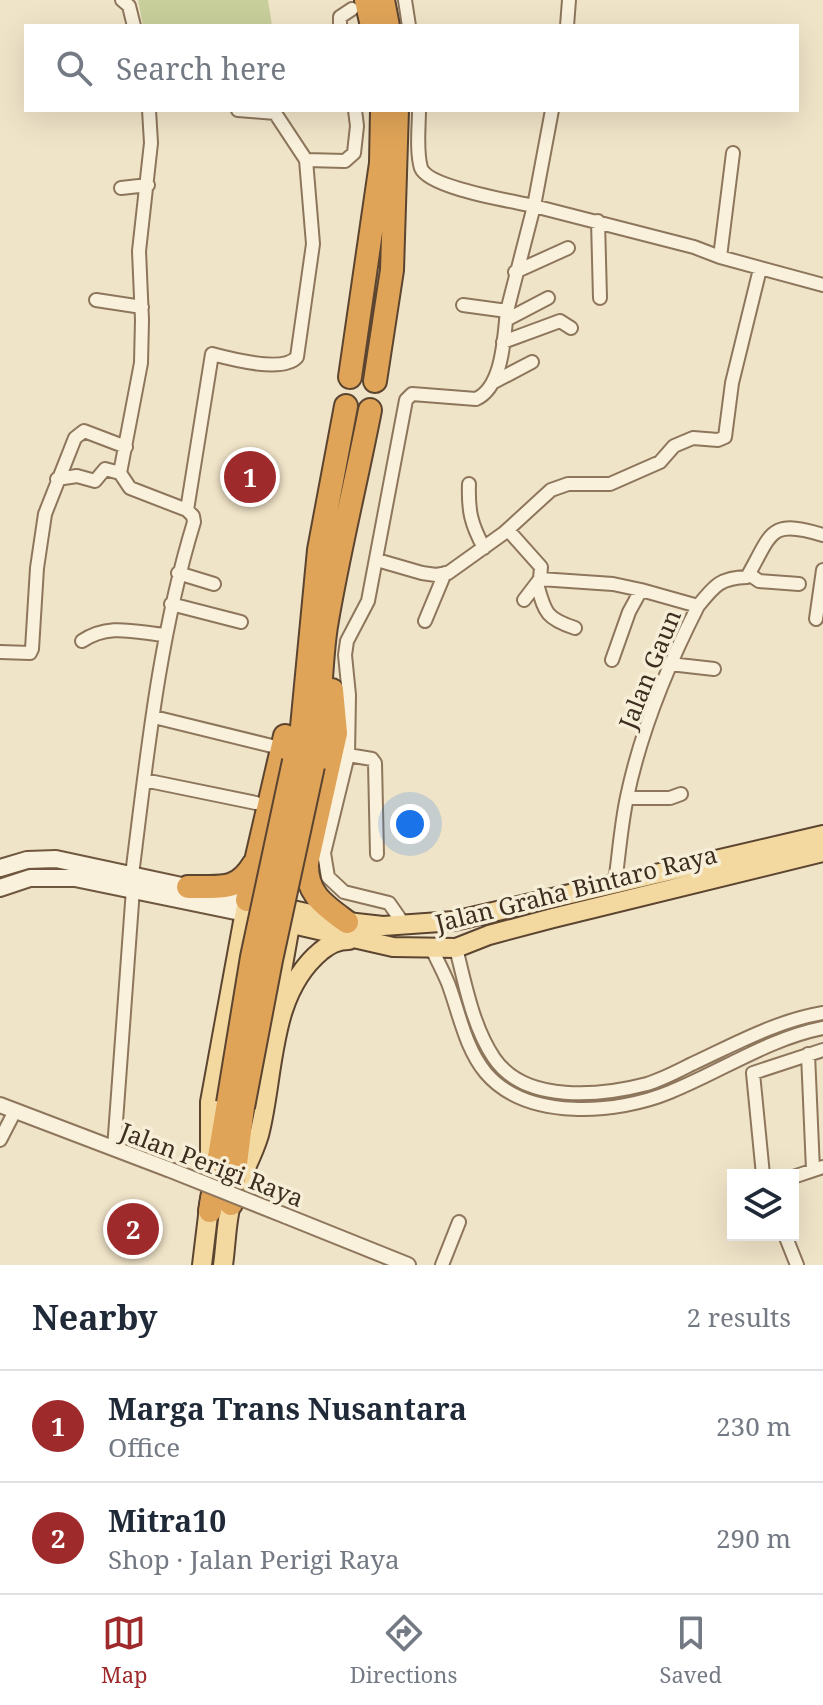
<!DOCTYPE html>
<meta charset="utf-8">
<style>
body{margin:0;font-family:"Noto Serif",serif;background:#f2f2f3;color:#1f2937}
.controls{position:absolute;right:24px;bottom:24px;display:grid;overflow:hidden;border-radius:0px;box-shadow:0 8px 32px #0002}
.controls button{width:72px;height:72px;display:grid;place-items:center;padding:0;border:0;border-bottom:2px solid #e0e1e3;background:#fff;color:#1f2937;font:40px sans-serif}
.you{position:absolute;left:410px;top:824px;width:28px;height:28px;margin:-20px;border:6px solid #fff;border-radius:50%;background:#1a73e8;box-shadow:0 0 0 12px #1a73e833}
.badge{display:grid;place-items:center;width:52px;height:52px;border-radius:50%;background:#9e2a2b;color:#fff;font-size:26px;font-weight:700}
.pin{position:absolute;translate:-50% -50%;border:4px solid #fff;box-shadow:0 2px 8px #0006}
.list{margin:0;padding:0;list-style:none}
h2{display:flex;justify-content:space-between;align-items:center;height:104px;margin:0;padding:0 32px;font-size:34px}
h2 small{font-size:26px;font-weight:400;color:#747a83}
.list li{display:grid;grid-template-columns:52px 1fr auto;gap:24px;align-items:center;box-sizing:border-box;height:112px;padding:0 32px;border-top:2px solid #e0e1e3}
.list b{display:block;font-size:30px;white-space:nowrap}
.list p{margin:0;font-size:26px;white-space:nowrap;color:#747a83}
.list em{font-size:26px;font-style:normal;color:#747a83}
.icon{flex:none;width:44px;height:44px;fill:none;stroke:currentColor;stroke-width:2;stroke-linecap:round;stroke-linejoin:round}
.map{position:relative;flex:none;width:823px;height:1265px;overflow:hidden}
.search{position:absolute;background:#fff;box-shadow:0 8px 32px #0002;left:24px;right:24px;top:24px;height:88px;display:flex;align-items:center;gap:20px;box-sizing:border-box;padding:0 28px;border-radius:0px;color:#747a83;font-size:30px}
.sheet{height:328px;background:#fff}
nav{display:flex;justify-content:space-around;align-items:center;box-sizing:border-box;height:112px;border-top:2px solid #e0e1e3;background:#fff;font-size:22px;color:#747a83}
nav a{display:grid;justify-items:center;gap:4px}
nav .on{color:#9e2a2b}
.map>svg:first-child{display:block}
.green{fill:#c9cf9b}
.lines{fill:none;stroke-linecap:round;stroke-linejoin:round}
.minor-casing{stroke:#8d765c;stroke-width:16}
.tertiary-casing{stroke:#8d765c;stroke-width:18}
.secondary-casing{stroke:#6f573f;stroke-width:20}
.primary-casing{stroke:#5b4430;stroke-width:22}
.motorway-casing{stroke:#5b4430;stroke-width:26}
.minor{stroke:#faf1dc;stroke-width:12}
.tertiary{stroke:#faf1dc;stroke-width:14}
.secondary{stroke:#faf1dc;stroke-width:16}
.primary{stroke:#f3d9a0;stroke-width:18}
.motorway{stroke:#e0a458;stroke-width:22}
.tertiary-bridge-casing{stroke:#8d765c;stroke-width:18;stroke-linecap:butt}
.motorway-bridge-casing{stroke:#5b4430;stroke-width:26;stroke-linecap:butt}
.tertiary-bridge{stroke:#faf1dc;stroke-width:14}
.motorway-bridge{stroke:#e0a458;stroke-width:22}
.labels{text-anchor:middle;dominant-baseline:central;stroke-width:7;stroke-linejoin:round;paint-order:stroke}
.street-label{font-size:24px;fill:#3d2e20;stroke:#f7eed8}
</style>
<div class="map">
<svg width="823" height="1265" viewBox="0 0 823 1265">
<rect width="100%" height="100%" fill="#f0e4c8"/>
<path class="green" d="M 138,0 L 268,0 L 272,26 L 143,26 Z"/>
<g class="lines">
<defs>
<path id="minor" d="M 122,0 L 129,6 L 134,26
M 405,0 L 409,26
M 340,26 L 340,17 L 352,9
M 567,26 L 569,0
M 419,110 C 419,127 416,151 421,168 C 429,188 512,201 534,206 L 552,110
M 306,160 L 345,161 L 354,153 L 357,126 L 355,110
M 121,188 L 148,185
M 598,221 L 600,298
M 720,257 L 733,153
M 515,272 L 568,248
M 96,300 L 142,307
M 507,311 L 534,206 L 694,247 L 720,257 L 823,285
M 506,320 L 548,298
M 503,342 L 560,321 L 571,328
M 494,382 L 532,362
M 57,479 L 77,476 L 95,481 L 105,469 L 120,473
M 469,484 C 468,511 471,524 484,548
M 187,510 L 212,354 C 231,359 283,373 297,357 L 313,244 L 306,160 L 275,113 L 238,110
M 508,530 L 541,567 L 540,579 L 524,600
M 377,560 L 422,573 L 436,575 L 448,573 L 504,533 L 551,490 L 568,484 L 610,484 L 660,462 L 674,446 L 693,438 L 718,440 L 725,437 L 732,383 L 760,269
M 178,573 L 214,584
M 749,574 L 759,581 L 799,584
M 540,579 L 613,584 L 641,590
M 537,584 C 545,612 545,618 575,628
M 171,604 L 241,622
M 698,606 C 715,585 720,578 747,577 C 772,534 768,518 823,535
M 816,619 L 823,570
M 425,621 L 445,573
M 82,641 C 109,623 134,632 165,635
M 0,652 L 30,653 L 32,649 L 37,568 L 45,514 L 75,438 L 84,431 L 126,447
M 612,660 L 629,612 L 641,590 L 698,606 C 667,667 641,730 627,797 C 621,825 619,854 615,883
M 670,664 L 714,669
M 154,717 L 272,746
M 348,755 L 372,759 L 375,763 L 377,854
M 144,780 L 256,803
M 627,798 L 670,798 L 681,794
M 132,875 C 147,756 159,636 194,522 L 193,516 L 187,510 L 130,488 L 120,473 L 141,363 L 142,320 L 139,251 L 151,143 L 149,110
M 405,926 L 389,903 L 344,892 L 328,877 L 324,853 L 348,755 L 349,695 L 345,655 L 347,641 L 368,601 L 406,400 L 412,394 L 476,399 C 503,387 504,337 507,311 L 463,305
M 456,948 C 465,984 473,1027 494,1058 C 525,1104 601,1096 647,1084 C 663,1079 678,1071 692,1064 C 735,1044 776,1021 823,1013
M 432,949 C 437,960 443,971 448,983 C 459,1012 465,1048 486,1073 C 527,1121 617,1114 670,1092 C 722,1071 768,1039 823,1028
M 808,1054 L 813,1170
M 0,1140 L 15,1111
M 114,1149 L 133,889
M 763,1175 L 753,1073 L 823,1050
M 793,1177 L 823,1167
M 785,1235 L 797,1265
M 442,1265 L 459,1222"/>
<path id="tertiary" d="M 0,1105 L 168,1169
M 286,1216 L 408,1265"/>
<path id="secondary" d="M 0,868 L 27,860 L 56,859 L 247,900
M 0,888 L 30,878 L 75,878 L 245,913"/>
<path id="primary" d="M 266,918 L 393,947 L 456,948 L 489,935 L 553,918 L 823,852
M 275,1010 L 292,914
M 210,1170 L 210,1102 L 247,900 L 347,922 L 383,926 L 454,921 L 823,835
M 202,1265 L 210,1199
M 223,1265 C 226,1245 226,1223 231,1204 C 238,1180 252,1159 259,1135 C 275,1074 268,995 321,951 C 330,944 337,940 349,940"/>
<path id="motorway" d="M 366,0 L 372,26
M 383,0 L 388,26
M 350,377 L 381,163 L 382,110
M 375,381 L 392,270 L 397,110
M 332,690 L 336,733 L 307,863 C 306,894 324,905 347,922
M 294,761 L 302,727 L 319,550 L 346,406
M 313,766 C 321,719 319,673 326,626 C 338,554 356,482 370,410
M 188,887 C 218,886 236,893 253,865
M 247,900 L 285,736
M 231,1204 L 243,1107
M 210,1211 L 228,1103"/>
</defs>
<use href="#minor" class="minor-casing"/>
<use href="#tertiary" class="tertiary-casing"/>
<use href="#secondary" class="secondary-casing"/>
<use href="#primary" class="primary-casing"/>
<use href="#motorway" class="motorway-casing"/>
<use href="#minor" class="minor"/>
<use href="#tertiary" class="tertiary"/>
<use href="#secondary" class="secondary"/>
<use href="#primary" class="primary"/>
<use href="#motorway" class="motorway"/>
<defs>
<path id="tertiary-bridge" d="M 168,1169 L 286,1216"/>
<path id="motorway-bridge" d="M 228,1103 L 252,957 L 294,761
M 243,1107 L 271,960 L 313,766"/>
</defs>
<use href="#tertiary-bridge" class="tertiary-bridge-casing"/>
<use href="#motorway-bridge" class="motorway-bridge-casing"/>
<use href="#tertiary-bridge" class="tertiary-bridge"/>
<use href="#motorway-bridge" class="motorway-bridge"/>
</g>
<g class="labels">
<g class="street-label">
<text transform="translate(649 669) rotate(-68)">Jalan Gaun</text>
<text transform="translate(576 888) rotate(-14)">Jalan Graha Bintaro Raya</text>
<text transform="translate(212 1164) rotate(21)">Jalan Perigi Raya</text>
</g>
</g>
</svg>
<div class="controls">
<button><svg class="icon" aria-label="layers" viewBox="0 0 24 24"><path d="M12 4l9 5-9 5-9-5zM3 14l9 5 9-5"/></svg></button>
</div>
<div class="you"></div>
<div class="pin badge" style="left:250px;top:477px">1</div>
<div class="pin badge" style="left:133px;top:1229px">2</div>
<div class="search"><svg class="icon" aria-label="search" viewBox="0 0 24 24"><circle cx="10" cy="10" r="6"/><path d="M15 15l6 6"/></svg>Search here</div>
</div>
<section class="sheet">
<h2>Nearby<small>2 results</small></h2>
<ul class="list">
<li><span class="badge">1</span><div><b>Marga Trans Nusantara</b><p>Office</p></div><em>230 m</em></li>
<li><span class="badge">2</span><div><b>Mitra10</b><p>Shop · Jalan Perigi Raya</p></div><em>290 m</em></li>
</ul>
</section>
<nav>
<a class="on"><svg class="icon" aria-label="map" viewBox="0 0 24 24"><path d="M3 6l6-2 6 2 6-2v14l-6 2-6-2-6 2zM9 4v14M15 6v14"/></svg>Map</a>
<a><svg class="icon" aria-label="directions" viewBox="0 0 24 24"><path d="M12 3l9 9-9 9-9-9zM9 14v-3h6M13 9l2 2-2 2"/></svg>Directions</a>
<a><svg class="icon" aria-label="saved" viewBox="0 0 24 24"><path d="M7 4h10v16l-5-4-5 4z"/></svg>Saved</a>
</nav>
